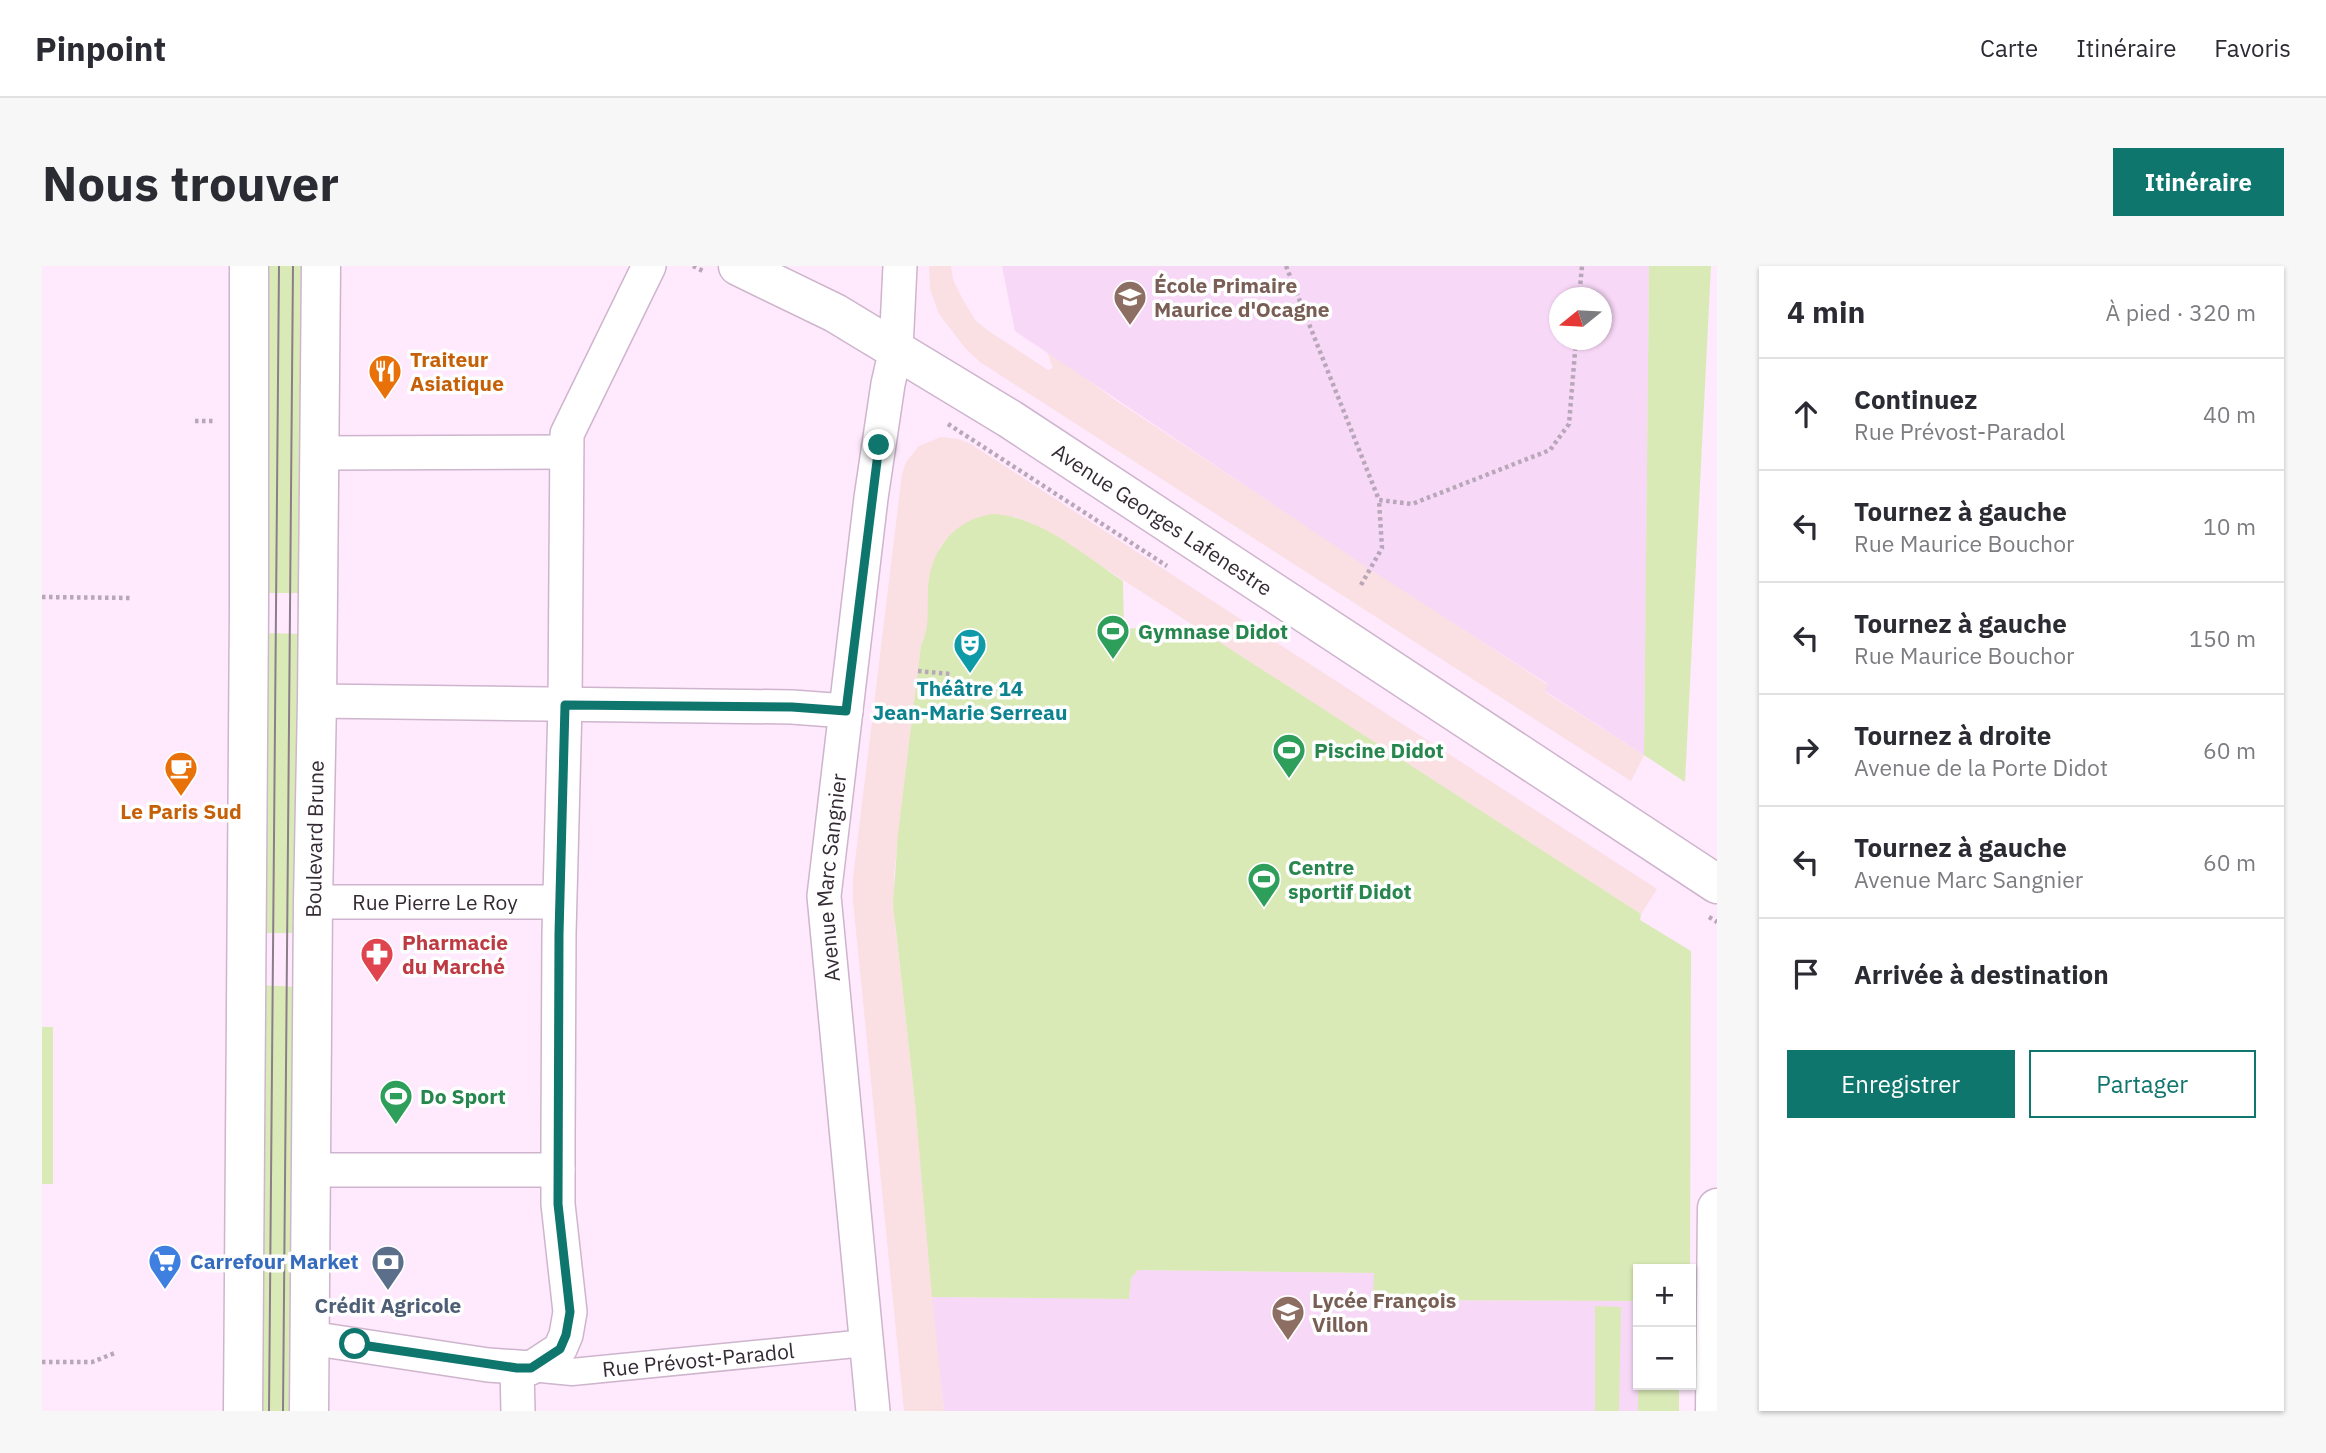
<!DOCTYPE html>
<html lang="fr">
<meta charset="utf-8">
<style>
body{margin:0;font-family:"IBM Plex Sans",sans-serif;background:#f7f7f7;color:#2b2b33}
.controls{position:absolute;right:21px;bottom:21px;display:grid;overflow:hidden;border-radius:0px;box-shadow:0 2px 5px #0004}
.controls button{width:63px;height:63px;display:grid;place-items:center;padding:0;border:0;border-bottom:2px solid #e1e1e2;background:#fff;color:#2b2b33;font:35px sans-serif}
.compass{position:absolute;left:1507px;top:21px;width:63px;height:63px;border-radius:50%;background:#fff;box-shadow:0 2px 5px #0004;rotate:252deg}
.stop{position:absolute;width:21px;height:21px;margin:-16px;border:5px solid #0f766e;border-radius:50%;background:#fff}
.stop.end{background:#0f766e;border-color:#fff;box-shadow:0 2px 7px #0008}
.list{margin:0;padding:0;list-style:none}
h2{display:flex;justify-content:space-between;align-items:center;height:91px;margin:0;padding:0 28px;font-size:30px}
h2 small{font-size:23px;font-weight:400;color:#7c7c81}
.list li{display:grid;grid-template-columns:46px 1fr auto;gap:21px;align-items:center;box-sizing:border-box;height:112px;padding:0 28px;border-top:2px solid #e1e1e2}
.list b{display:block;font-size:26px;white-space:nowrap}
.list p{margin:0;font-size:23px;white-space:nowrap;color:#7c7c81}
.list em{font-size:23px;font-style:normal;color:#7c7c81}
.actions{display:flex;gap:14px;padding:21px 28px}
.actions a{flex:1;padding:16px 0;border:2px solid #0f766e;border-radius:0px;text-align:center;font-size:24px;color:#0f766e}
.actions .main{background:#0f766e;color:#fff}
.icon{flex:none;width:38px;height:38px;fill:none;stroke:currentColor;stroke-width:2;stroke-linecap:round;stroke-linejoin:round}
.map{position:relative;flex:none;width:1675px;height:1145px;overflow:hidden;border-radius:0px}
header{display:flex;align-items:center;gap:42px;box-sizing:border-box;height:98px;padding:0 35px;background:#fff;border-bottom:2px solid #e1e1e2}
header strong{font-size:33px}
nav{display:flex;gap:38px;margin-inline-start:auto;font-size:24px}
.intro{display:flex;align-items:center;justify-content:space-between;box-sizing:border-box;height:168px;padding:0 42px}
h1{margin:0;font-size:49px}
.button{padding:18px 32px;border-radius:0px;background:#0f766e;color:#fff;font-size:24px;font-weight:700}
main{display:flex;gap:42px;padding:0 42px}
aside{flex:1;background:#fff;border-radius:0px;box-shadow:0 2px 5px #0004}
.map>svg:first-child{display:block}
.commercial{fill:#fadfe3}
.built{fill:#f8d8f7;fill-rule:evenodd}
.green{fill:#daeab6}
.lines{fill:none;stroke-linecap:round;stroke-linejoin:round}
.pedestrian-casing{stroke:#ceb5cd;stroke-width:29}
.minor-casing{stroke:#ceb5cd;stroke-width:36}
.tertiary-casing{stroke:#ceb5cd;stroke-width:41}
.primary-casing{stroke:#ceb5cd;stroke-width:41}
.trunk-casing{stroke:#ceb5cd;stroke-width:41}
.path{stroke:#b8a7b8;stroke-width:4.5;stroke-dasharray:3.5 3.5;stroke-linecap:butt}
.pedestrian{stroke:#fff;stroke-width:26}
.minor{stroke:#fff;stroke-width:33}
.tertiary{stroke:#fff;stroke-width:38}
.primary{stroke:#fff;stroke-width:38}
.trunk{stroke:#fff;stroke-width:38}
.tram{stroke:#8c7d8b;stroke-width:2}
.route{stroke:#0f766e;stroke-width:9}
.labels{text-anchor:middle;dominant-baseline:central;stroke-width:7;stroke-linejoin:round;paint-order:stroke}
.education-label{font-size:21px;font-weight:bold;fill:#785e54;stroke:#fefefe;text-anchor:start}
.food-label{font-size:21px;font-weight:bold;fill:#c56008;stroke:#fefefe;text-anchor:start}
.street-label{font-size:21px;fill:#342b34;stroke:#fefefe}
.leisure-label{font-size:21px;font-weight:bold;fill:#27864d;stroke:#fefefe;text-anchor:start}
.culture-label{font-size:21px;font-weight:bold;fill:#0d838f;stroke:#fefefe}
.health-label{font-size:21px;font-weight:bold;fill:#be3a42;stroke:#fefefe;text-anchor:start}
.shop-label{font-size:21px;font-weight:bold;fill:#366cbe;stroke:#fefefe;text-anchor:start}
.service-label{font-size:21px;font-weight:bold;fill:#4e5e75;stroke:#fefefe}
</style>
<header>
<strong>Pinpoint</strong>
<nav><a>Carte</a><a>Itinéraire</a><a>Favoris</a></nav>
</header>
<div class="intro"><h1>Nous trouver</h1><a class="button">Itinéraire</a></div>
<main>
<div class="map">
<svg width="1675" height="1145" viewBox="0 0 1675 1145">
<rect width="100%" height="100%" fill="#fee9fd"/>
<path class="commercial" d="M 887,0 L 909,0 L 911,14 L 920,32 L 933,54 L 945,64 L 1006,104 L 1011,102 L 998,66 L 1046,114 L 1073,134 L 1506,419 L 1503,426 L 1602,489 L 1589,515 L 938,96 L 924,83 L 897,48 L 888,23 Z
M 899,171 L 916,173 L 927,177 L 1615,623 L 1599,648 L 1013,270 L 990,257 L 973,251 L 917,261 L 898,280 L 886,363 L 879,379 L 852,608 L 853,659 L 873,837 L 902,1145 L 862,1145 L 811,635 L 811,612 L 860,208 L 864,196 L 877,180 Z"/>
<path class="built" d="M 960,0 L 1607,0 L 1602,489 L 1503,425 L 1506,418 L 1329,304 L 973,65 ZM 1518,32 L 1560,32 L 1560,74 L 1518,74 Z
M 1096,1004 L 1333,1007 L 1331,1034 L 1596,1035 L 1596,1145 L 902,1145 L 890,1031 L 1087,1033 L 1089,1012 Z"/>
<path class="green" d="M 224,0 L 265,0 L 262,327 L 221,327 Z
M 1607,0 L 1669,0 L 1643,516 L 1602,489 Z
M 950,248 C 996,249 1043,290 1081,315 L 1082,363 L 1123,360 L 1162,366 L 1599,648 L 1598,654 L 1649,685 L 1648,1003 L 1596,1003 L 1596,1035 L 1331,1034 L 1332,1007 L 1096,1004 L 1089,1012 L 1087,1033 L 890,1031 L 873,837 L 851,638 L 856,568 L 879,379 C 888,362 885,345 886,325 C 887,287 910,254 950,248 Z
M 219,367 L 262,368 L 259,667 L 217,667 Z
M 216,719 L 258,721 L 254,1145 L 212,1145 Z
M 0,761 L 11,761 L 11,918 L 0,918 Z
M 1553,1040 L 1579,1041 L 1577,1145 L 1553,1145 Z
M 1596,1116 L 1596,1119 L 1637,1119 L 1637,1145 L 1596,1145 Z"/>
<g class="lines">
<defs>
<g id="pedestrian">
<path id="s1" d="M 489,1102 L 530,1106 L 824,1077"/>
</g>
<g id="minor">
<path d="M 278,187 L 524,186"/>
<path d="M 275,435 L 750,441 L 804,445"/>
<path id="s2" d="M 271,636 L 517,636"/>
<path d="M 270,904 L 516,904"/>
<path d="M 268,1072 L 446,1099 L 489,1102 L 518,1083 L 524,1069 L 528,1046 L 516,938 L 516,870 L 517,668 L 523,439 L 525,168 L 607,0"/>
<path d="M 475,1102 L 476,1145"/>
<path id="s3" d="M 831,1145 L 782,630 L 829,232 L 846,118 L 854,83 L 858,0"/>
</g>
<g id="tertiary">
<path id="s4" d="M 696,0 L 793,47 L 968,153 L 1675,618"/>
</g>
<g id="primary">
<path d="M 201,1145 L 207,341 L 207,0"/>
<path id="s5" d="M 267,1145 L 271,636 L 275,435 L 279,0"/>
</g>
<path id="trunk" d="M 1673,1145 L 1675,942"/>
</defs>
<use href="#pedestrian" class="pedestrian-casing"/>
<use href="#minor" class="minor-casing"/>
<use href="#tertiary" class="tertiary-casing"/>
<use href="#primary" class="primary-casing"/>
<use href="#trunk" class="trunk-casing"/>
<path class="path" d="M 651,0 L 663,6
M 1244,0 L 1337,234 L 1370,238 L 1508,184 L 1527,158 L 1534,74
M 1537,32 L 1540,0
M 153,155 L 171,155
M 906,158 L 1125,300
M 1319,319 L 1340,282 L 1337,234
M 0,331 L 91,332
M 876,405 L 908,408
M 1667,651 L 1675,656
M 0,1096 L 50,1096 L 73,1087"/>
<use href="#pedestrian" class="pedestrian"/>
<use href="#minor" class="minor"/>
<use href="#tertiary" class="tertiary"/>
<use href="#primary" class="primary"/>
<use href="#trunk" class="trunk"/>
<path class="tram" d="M 227,1145 L 237,0
M 241,1145 L 251,0"/>
</g>
<g class="lines">
<path class="route" d="M 313,1078 L 475,1102 L 489,1102 L 518,1083 L 524,1069 L 528,1046 L 516,938 L 517,668 L 523,439 L 750,441 L 804,445 L 837,179"/>
</g>
<defs>
<symbol id="school-pin" viewBox="-11 -11 22 30"><path d="M0 17L-7.5 6A9.5 9.5 0 1 1 7.5 6Z" fill="#8d6e63" stroke="#fefefe"/><path d="M0-5L7-2L0 1L-7-2ZM-4 1L0 2.5L4 1V4Q0 6-4 4Z" fill="#fff"/></symbol>
<symbol id="restaurant-pin" viewBox="-11 -11 22 30"><path d="M0 17L-7.5 6A9.5 9.5 0 1 1 7.5 6Z" fill="#e8710a" stroke="#fefefe"/><path d="M-5-6h1v4h1v-4h1v4h1v-4h1v5L-1.5 .5V6h-2V.5L-5-1ZM5-6V6H3V1.5H1.5Q1.5-4 5-6Z" fill="#fff"/></symbol>
<symbol id="stadium-pin" viewBox="-11 -11 22 30"><path d="M0 17L-7.5 6A9.5 9.5 0 1 1 7.5 6Z" fill="#2e9e5b" stroke="#fefefe"/><path d="M0-5a6.5 5 0 1 0 0 10a6.5 5 0 1 0 0-10ZM-3.5-1.8h7v3.6h-7Z" fill="#fff"/></symbol>
<symbol id="theatre-pin" viewBox="-11 -11 22 30"><path d="M0 17L-7.5 6A9.5 9.5 0 1 1 7.5 6Z" fill="#0f9aa8" stroke="#fefefe"/><path d="M-5-5.5Q0-4 5-5.5V0Q5 5 0 6Q-5 5-5 0ZM-3.3-2.5H-1v1.5H-3.3ZM1-2.5H3.3v1.5H1ZM-2.8 1Q0 5.5 2.8 1Z" fill="#fff"/></symbol>
<symbol id="cafe-pin" viewBox="-11 -11 22 30"><path d="M0 17L-7.5 6A9.5 9.5 0 1 1 7.5 6Z" fill="#e8710a" stroke="#fefefe"/><path d="M-5.5-4.5H6V0H3Q3 3.5 0 3.5H-2.5Q-5.5 3.5-5.5 0ZM3-3.2v2h1.7v-2ZM-6 4.5H4V6H-6Z" fill="#fff"/></symbol>
<symbol id="pharmacy-pin" viewBox="-11 -11 22 30"><path d="M0 17L-7.5 6A9.5 9.5 0 1 1 7.5 6Z" fill="#e0444e" stroke="#fefefe"/><path d="M-2-6h4v4h4v4h-4v4h-4v-4h-4v-4h4Z" fill="#fff"/></symbol>
<symbol id="supermarket-pin" viewBox="-11 -11 22 30"><path d="M0 17L-7.5 6A9.5 9.5 0 1 1 7.5 6Z" fill="#3f7fe0" stroke="#fefefe"/><path d="M-6-5.5h2.5l.6 2H6L4.5 2H-2.5L-4.4-4H-6ZM-1.5 3.2a1.3 1.3 0 1 0 .1 0ZM3 3.2a1.3 1.3 0 1 0 .1 0Z" fill="#fff"/></symbol>
<symbol id="bank-pin" viewBox="-11 -11 22 30"><path d="M0 17L-7.5 6A9.5 9.5 0 1 1 7.5 6Z" fill="#5c6f8a" stroke="#fefefe"/><path d="M-6-4H6V4H-6ZM0-2.3a2.3 2.3 0 1 0 0 4.6a2.3 2.3 0 1 0 0-4.6Z" fill="#fff"/></symbol>
</defs>
<g fill-rule="evenodd">
<use href="#school-pin" x="1069" y="12" width="38" height="52"/>
<use href="#restaurant-pin" x="324" y="86" width="38" height="52"/>
<use href="#stadium-pin" x="1052" y="346" width="38" height="52"/>
<use href="#theatre-pin" x="909" y="360" width="38" height="52"/>
<use href="#stadium-pin" x="1228" y="465" width="38" height="52"/>
<use href="#cafe-pin" x="120" y="483" width="38" height="52"/>
<use href="#stadium-pin" x="1203" y="594" width="38" height="52"/>
<use href="#pharmacy-pin" x="316" y="669" width="38" height="52"/>
<use href="#stadium-pin" x="335" y="811" width="38" height="52"/>
<use href="#supermarket-pin" x="104" y="976" width="38" height="52"/>
<use href="#bank-pin" x="327" y="977" width="38" height="52"/>
<use href="#school-pin" x="1227" y="1027" width="38" height="52"/>
</g>
<g class="labels">
<g class="education-label">
<text x="1112" y="19">École Primaire<tspan x="1112" dy="24">Maurice d'Ocagne</tspan></text>
<text x="1270" y="1034">Lycée François<tspan x="1270" dy="24">Villon</tspan></text>
</g>
<g class="food-label">
<text x="368" y="93">Traiteur<tspan x="368" dy="24">Asiatique</tspan></text>
<text x="139" y="545" text-anchor="middle">Le Paris Sud</text>
</g>
<g class="street-label">
<text stroke="none"><textPath href="#s4" startOffset="495">Avenue Georges Lafenestre</textPath></text>
<text stroke="none"><textPath href="#s5" startOffset="572">Boulevard Brune</textPath></text>
<text stroke="none"><textPath href="#s3" startOffset="536">Avenue Marc Sangnier</textPath></text>
<text stroke="none"><textPath href="#s2" startOffset="122">Rue Pierre Le Roy</textPath></text>
<text stroke="none"><textPath href="#s1" startOffset="168">Rue Prévost-Paradol</textPath></text>
</g>
<g class="leisure-label">
<text x="1096" y="365">Gymnase Didot</text>
<text x="1272" y="484">Piscine Didot</text>
<text x="1246" y="601">Centre<tspan x="1246" dy="24">sportif Didot</tspan></text>
<text x="378" y="830">Do Sport</text>
</g>
<g class="culture-label">
<text x="928" y="422">Théâtre 14<tspan x="928" dy="24">Jean-Marie Serreau</tspan></text>
</g>
<g class="health-label">
<text x="360" y="676">Pharmacie<tspan x="360" dy="24">du Marché</tspan></text>
</g>
<g class="shop-label">
<text x="148" y="995">Carrefour Market</text>
</g>
<g class="service-label">
<text x="346" y="1039">Crédit Agricole</text>
</g>
</g>
</svg>
<div class="controls">
<button>+</button>
<button>−</button>
</div>
<svg class="compass" viewBox="-18 -18 36 36"><path d="M0-13l5 13h-10z" fill="#e53935"/><path d="M0 13l5-13h-10z" fill="#7c7c81"/></svg>
<div class="stop" style="left:313px;top:1078px"></div>
<div class="stop end" style="left:837px;top:179px"></div>
</div>
<aside>
<h2>4 min<small>À pied · 320 m</small></h2>
<ul class="list">
<li><svg class="icon" aria-label="ahead" viewBox="0 0 24 24"><path d="M12 20V5M6 11l6-6 6 6"/></svg><div><b>Continuez</b><p>Rue Prévost-Paradol</p></div><em>40 m</em></li>
<li><svg class="icon" aria-label="left" viewBox="0 0 24 24"><path d="M17 20v-9H6M10 6l-5 5 5 5"/></svg><div><b>Tournez à gauche</b><p>Rue Maurice Bouchor</p></div><em>10 m</em></li>
<li><svg class="icon" aria-label="left" viewBox="0 0 24 24"><path d="M17 20v-9H6M10 6l-5 5 5 5"/></svg><div><b>Tournez à gauche</b><p>Rue Maurice Bouchor</p></div><em>150 m</em></li>
<li><svg class="icon" aria-label="right" viewBox="0 0 24 24"><path d="M7 20v-9h11M14 6l5 5-5 5"/></svg><div><b>Tournez à droite</b><p>Avenue de la Porte Didot</p></div><em>60 m</em></li>
<li><svg class="icon" aria-label="left" viewBox="0 0 24 24"><path d="M17 20v-9H6M10 6l-5 5 5 5"/></svg><div><b>Tournez à gauche</b><p>Avenue Marc Sangnier</p></div><em>60 m</em></li>
<li><svg class="icon" aria-label="arrive" viewBox="0 0 24 24"><path d="M6 21V4h12l-3 4 3 4H6"/></svg><div><b>Arrivée à destination</b></div></li>
</ul>
<div class="actions"><a class="main">Enregistrer</a><a>Partager</a></div>
</aside>
</main>
